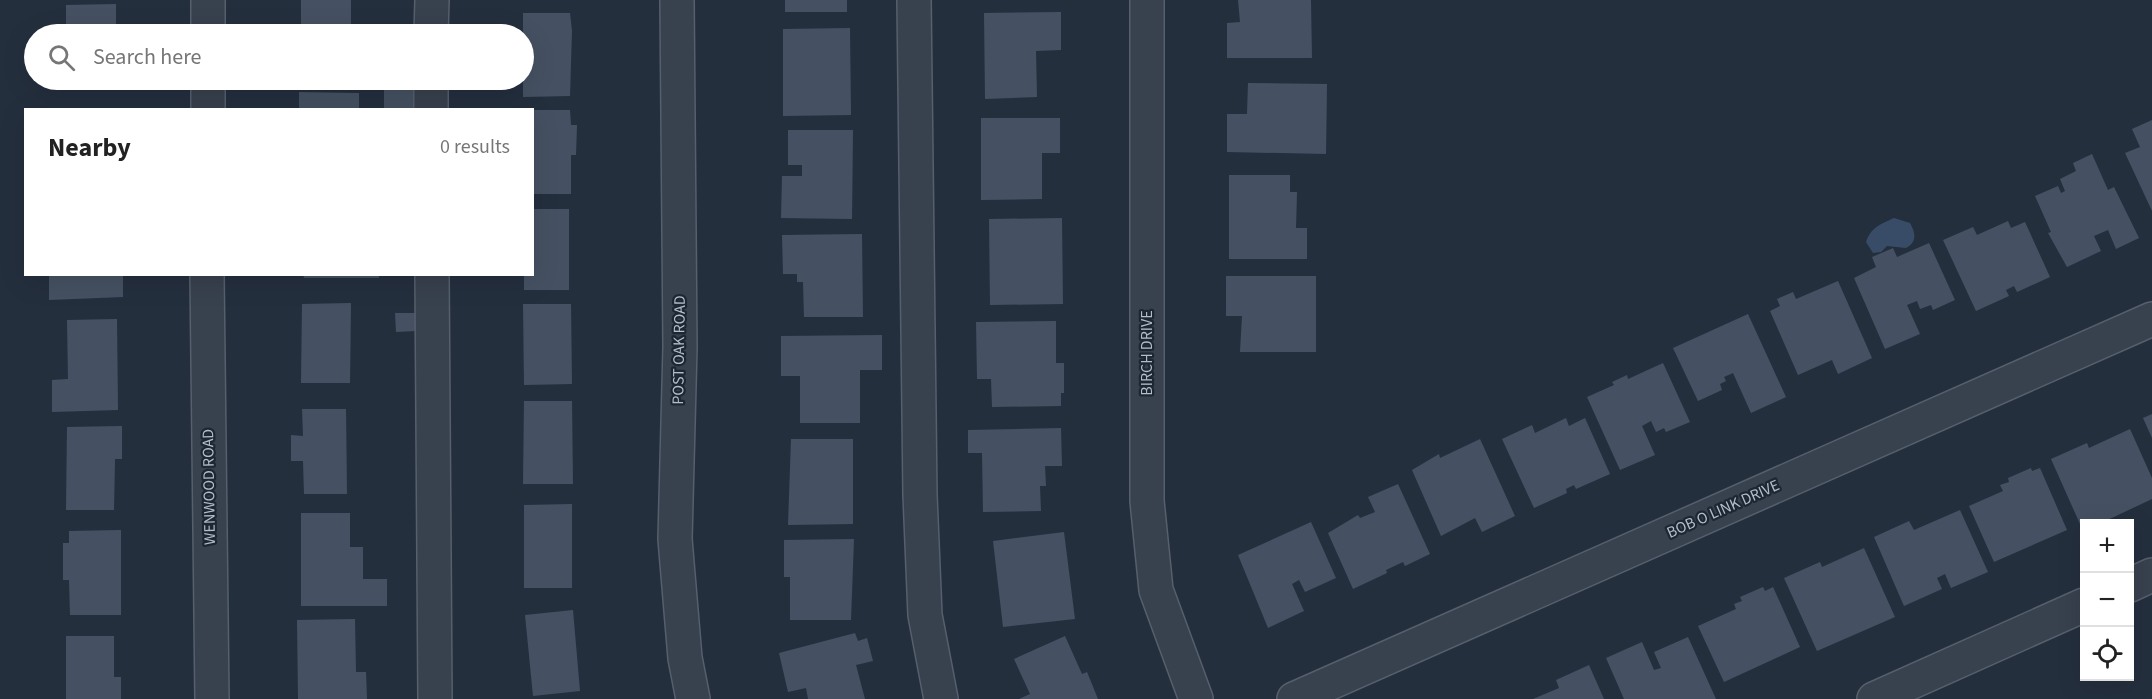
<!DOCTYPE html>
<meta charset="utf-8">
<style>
body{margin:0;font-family:"Source Sans 3",sans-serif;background:#f6f6f6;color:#222}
.controls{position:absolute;right:18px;bottom:18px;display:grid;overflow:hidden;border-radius:0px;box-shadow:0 6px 24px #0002}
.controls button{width:54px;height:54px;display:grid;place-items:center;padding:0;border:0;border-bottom:2px solid #e0e0e0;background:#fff;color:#222;font:30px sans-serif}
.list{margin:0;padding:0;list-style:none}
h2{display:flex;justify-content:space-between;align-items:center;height:78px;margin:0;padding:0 24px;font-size:26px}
h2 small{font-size:20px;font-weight:400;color:#767676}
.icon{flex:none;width:33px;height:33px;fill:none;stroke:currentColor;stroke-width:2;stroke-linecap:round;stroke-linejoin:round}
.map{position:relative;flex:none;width:2152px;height:699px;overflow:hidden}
.search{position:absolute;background:#fff;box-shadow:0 6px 24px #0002;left:24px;top:24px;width:510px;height:66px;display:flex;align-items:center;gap:15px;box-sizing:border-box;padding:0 21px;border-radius:33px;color:#767676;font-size:22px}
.panel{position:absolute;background:#fff;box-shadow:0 6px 24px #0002;left:24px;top:108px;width:510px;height:168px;border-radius:0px}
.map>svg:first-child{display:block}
.water{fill:#394c67}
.building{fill:#455162}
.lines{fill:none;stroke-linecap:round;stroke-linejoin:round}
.minor-casing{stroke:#565f6c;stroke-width:36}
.minor{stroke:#38414e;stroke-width:33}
.labels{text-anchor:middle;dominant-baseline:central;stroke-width:4.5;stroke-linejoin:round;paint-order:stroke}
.street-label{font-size:16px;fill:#b4bcc9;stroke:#1d2633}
</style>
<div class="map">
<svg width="2152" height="699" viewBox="0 0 2152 699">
<rect width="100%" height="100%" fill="#242f3e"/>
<path class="water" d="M 1894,218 L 1910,223 C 1915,232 1918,242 1906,248 L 1887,246 L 1881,252 L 1873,253 L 1866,242 C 1871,227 1881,224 1894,218 Z"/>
<path class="building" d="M 301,0 L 351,0 L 351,34 L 301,34 Z
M 785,0 L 847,0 L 847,12 L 785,12 Z
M 1238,0 L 1311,0 L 1312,58 L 1227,58 L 1227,23 L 1240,22 Z
M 116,4 L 116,34 L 66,34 L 66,5 Z
M 1061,12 L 1061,50 L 1036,51 L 1037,97 L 985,99 L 984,13 Z
M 523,13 L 570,13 L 572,31 L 570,96 L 523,97 Z
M 850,28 L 851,115 L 783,116 L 783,29 Z
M 66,80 L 116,80 L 116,86 L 67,87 Z
M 1248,83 L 1327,84 L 1326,154 L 1227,152 L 1227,114 L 1247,114 Z
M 384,90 L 418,90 L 418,110 L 384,110 Z
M 299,92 L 359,93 L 359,110 L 299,110 Z
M 532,110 L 570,110 L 571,125 L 577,125 L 576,155 L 571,155 L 571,194 L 532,194 Z
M 981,118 L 1060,118 L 1060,153 L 1042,153 L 1042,199 L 981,200 Z
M 2152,120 L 2152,211 L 2125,153 L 2140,147 L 2132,129 Z
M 788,130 L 853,130 L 852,219 L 781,218 L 782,176 L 802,176 L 802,165 L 788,165 Z
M 2092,154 L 2108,190 L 2114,187 L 2139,238 L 2116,249 L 2108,230 L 2094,236 L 2101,251 L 2067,267 L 2048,233 L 2051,232 L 2035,196 L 2058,186 L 2061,193 L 2065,191 L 2060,179 L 2076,171 L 2073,163 Z
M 1229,175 L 1290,175 L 1290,192 L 1297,192 L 1296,228 L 1307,228 L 1307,259 L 1229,259 Z
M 532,209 L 569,209 L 569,290 L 524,290 L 524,274 L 532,274 Z
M 1062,218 L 1063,304 L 990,305 L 989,219 Z
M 2008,221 L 2011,228 L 2025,222 L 2050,277 L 2017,292 L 2014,286 L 2006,290 L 2009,296 L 1976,311 L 1943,240 L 1973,227 L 1977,235 Z
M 862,234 L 863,317 L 804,317 L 803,282 L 797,282 L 797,274 L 783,274 L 782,235 Z
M 1929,243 L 1955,300 L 1933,310 L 1931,305 L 1920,309 L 1917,301 L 1907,305 L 1920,334 L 1885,349 L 1854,278 L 1876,267 L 1872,257 L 1893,248 L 1897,257 Z
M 49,274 L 123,274 L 123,297 L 49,300 Z
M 303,274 L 379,274 L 379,278 L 304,278 Z
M 1226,276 L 1316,276 L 1316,352 L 1240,352 L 1242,316 L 1226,316 Z
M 1838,281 L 1872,358 L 1838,374 L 1832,360 L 1798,375 L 1770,311 L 1780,306 L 1777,299 L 1793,292 L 1796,299 Z
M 351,303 L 350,383 L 301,383 L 302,304 Z
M 523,304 L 571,304 L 572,384 L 524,385 Z
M 395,313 L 416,313 L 416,331 L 396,332 Z
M 1748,314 L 1786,397 L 1751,413 L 1733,373 L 1724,377 L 1726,381 L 1720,384 L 1722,390 L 1698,401 L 1673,348 Z
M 117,319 L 118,410 L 52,412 L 52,380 L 68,379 L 67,320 Z
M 1056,321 L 1056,363 L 1064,363 L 1064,393 L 1061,393 L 1061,406 L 992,407 L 991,379 L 977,379 L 976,322 Z
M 882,335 L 882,370 L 860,370 L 860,423 L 800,423 L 800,376 L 781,376 L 781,336 Z
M 1663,363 L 1690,422 L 1666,432 L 1664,428 L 1656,432 L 1651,421 L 1642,426 L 1655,455 L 1620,470 L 1587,397 L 1614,385 L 1612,382 L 1627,375 L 1628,379 Z
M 524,401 L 572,401 L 573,484 L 523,484 Z
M 302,409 L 346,409 L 347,494 L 304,494 L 303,461 L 291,461 L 291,435 L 303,436 Z
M 2152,414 L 2152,438 L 2143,418 Z
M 1566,418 L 1569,426 L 1585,418 L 1610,474 L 1576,489 L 1574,485 L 1566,489 L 1567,493 L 1534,508 L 1502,439 L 1532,425 L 1535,433 Z
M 122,426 L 122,459 L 115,459 L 114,510 L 66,510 L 67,427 Z
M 1061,428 L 1062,466 L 1045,466 L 1046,486 L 1040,486 L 1041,511 L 983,512 L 982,453 L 968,453 L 968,430 Z
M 2130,429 L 2152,478 L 2152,499 L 2099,524 L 2084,524 L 2084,533 L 2051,459 L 2087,443 L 2089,448 Z
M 791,439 L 853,439 L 853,524 L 788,525 Z
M 1480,439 L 1515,516 L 1482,532 L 1475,518 L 1441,536 L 1412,470 L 1439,454 L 1440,458 Z
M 2031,468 L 2032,471 L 2040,468 L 2067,530 L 1994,562 L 1969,506 L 2003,491 L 2000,485 L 2009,482 L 2008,478 Z
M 1398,484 L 1430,554 L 1405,566 L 1403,562 L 1386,570 L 1387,573 L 1353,589 L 1328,533 L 1358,515 L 1360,518 L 1375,512 L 1368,497 Z
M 572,504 L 572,588 L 524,588 L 524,505 Z
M 1960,510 L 1988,572 L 1951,588 L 1945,574 L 1937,578 L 1942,589 L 1904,606 L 1874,537 L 1909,521 L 1914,530 Z
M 301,513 L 350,513 L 350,547 L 363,547 L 363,579 L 387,579 L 387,606 L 301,606 Z
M 1311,522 L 1336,578 L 1305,592 L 1299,580 L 1292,584 L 1304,611 L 1268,628 L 1238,555 Z
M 121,530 L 121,615 L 70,615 L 69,580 L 63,580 L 63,543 L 69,543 L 69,531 Z
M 1064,532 L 1075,619 L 1003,627 L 993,541 Z
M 854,539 L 851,620 L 790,620 L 790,577 L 784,577 L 784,540 Z
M 1864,548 L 1895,617 L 1817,651 L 1784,578 L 1820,562 L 1822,567 Z
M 1763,587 L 1765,591 L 1773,587 L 1800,647 L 1724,682 L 1698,626 L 1736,609 L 1734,604 L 1742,601 L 1740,597 Z
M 573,610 L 580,691 L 533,696 L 525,615 Z
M 355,619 L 356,672 L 366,672 L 367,699 L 298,699 L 297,620 Z
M 855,633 L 858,641 L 867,638 L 873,661 L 856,665 L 865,699 L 808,699 L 806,688 L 788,692 L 779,653 Z
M 66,636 L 114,636 L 114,677 L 121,677 L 121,699 L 66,699 Z
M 1065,636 L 1082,674 L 1087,672 L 1098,699 L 1019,699 L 1030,694 L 1014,659 Z
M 1688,637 L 1716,699 L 1624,699 L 1606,658 L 1642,642 L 1654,670 L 1661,668 L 1654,652 Z
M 1589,665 L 1604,699 L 1533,699 L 1559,688 L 1556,680 Z"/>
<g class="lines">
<defs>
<path id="minor" d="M 677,0 L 680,347 L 675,539 L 685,658 L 693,699
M 914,0 L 920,495 L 925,615 L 941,699
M 1147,0 L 1147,501 L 1156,590 L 1196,699
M 208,34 L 208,0
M 431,34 L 432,0
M 208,110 L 208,80
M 431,110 L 431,80
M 207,274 L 212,699
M 432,274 L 435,699
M 2130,585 L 2152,575
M 1294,699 L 2152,319
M 1874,699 L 2084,605"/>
</defs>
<use href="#minor" class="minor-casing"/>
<use href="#minor" class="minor"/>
</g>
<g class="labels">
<g class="street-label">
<text transform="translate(679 350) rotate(-89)">POST OAK ROAD</text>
<text transform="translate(1147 353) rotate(-90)">BIRCH DRIVE</text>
<text transform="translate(209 487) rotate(-91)">WENWOOD ROAD</text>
<text transform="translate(1723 509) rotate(-24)">BOB O LINK DRIVE</text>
</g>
</g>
</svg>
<div class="controls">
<button>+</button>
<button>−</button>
<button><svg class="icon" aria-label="locate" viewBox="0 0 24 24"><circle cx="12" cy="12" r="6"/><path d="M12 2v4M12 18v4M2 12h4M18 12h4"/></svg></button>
</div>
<div class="search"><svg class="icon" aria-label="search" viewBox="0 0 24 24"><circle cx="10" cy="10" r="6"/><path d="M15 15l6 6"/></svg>Search here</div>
<section class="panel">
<h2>Nearby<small>0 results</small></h2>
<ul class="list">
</ul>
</section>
</div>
